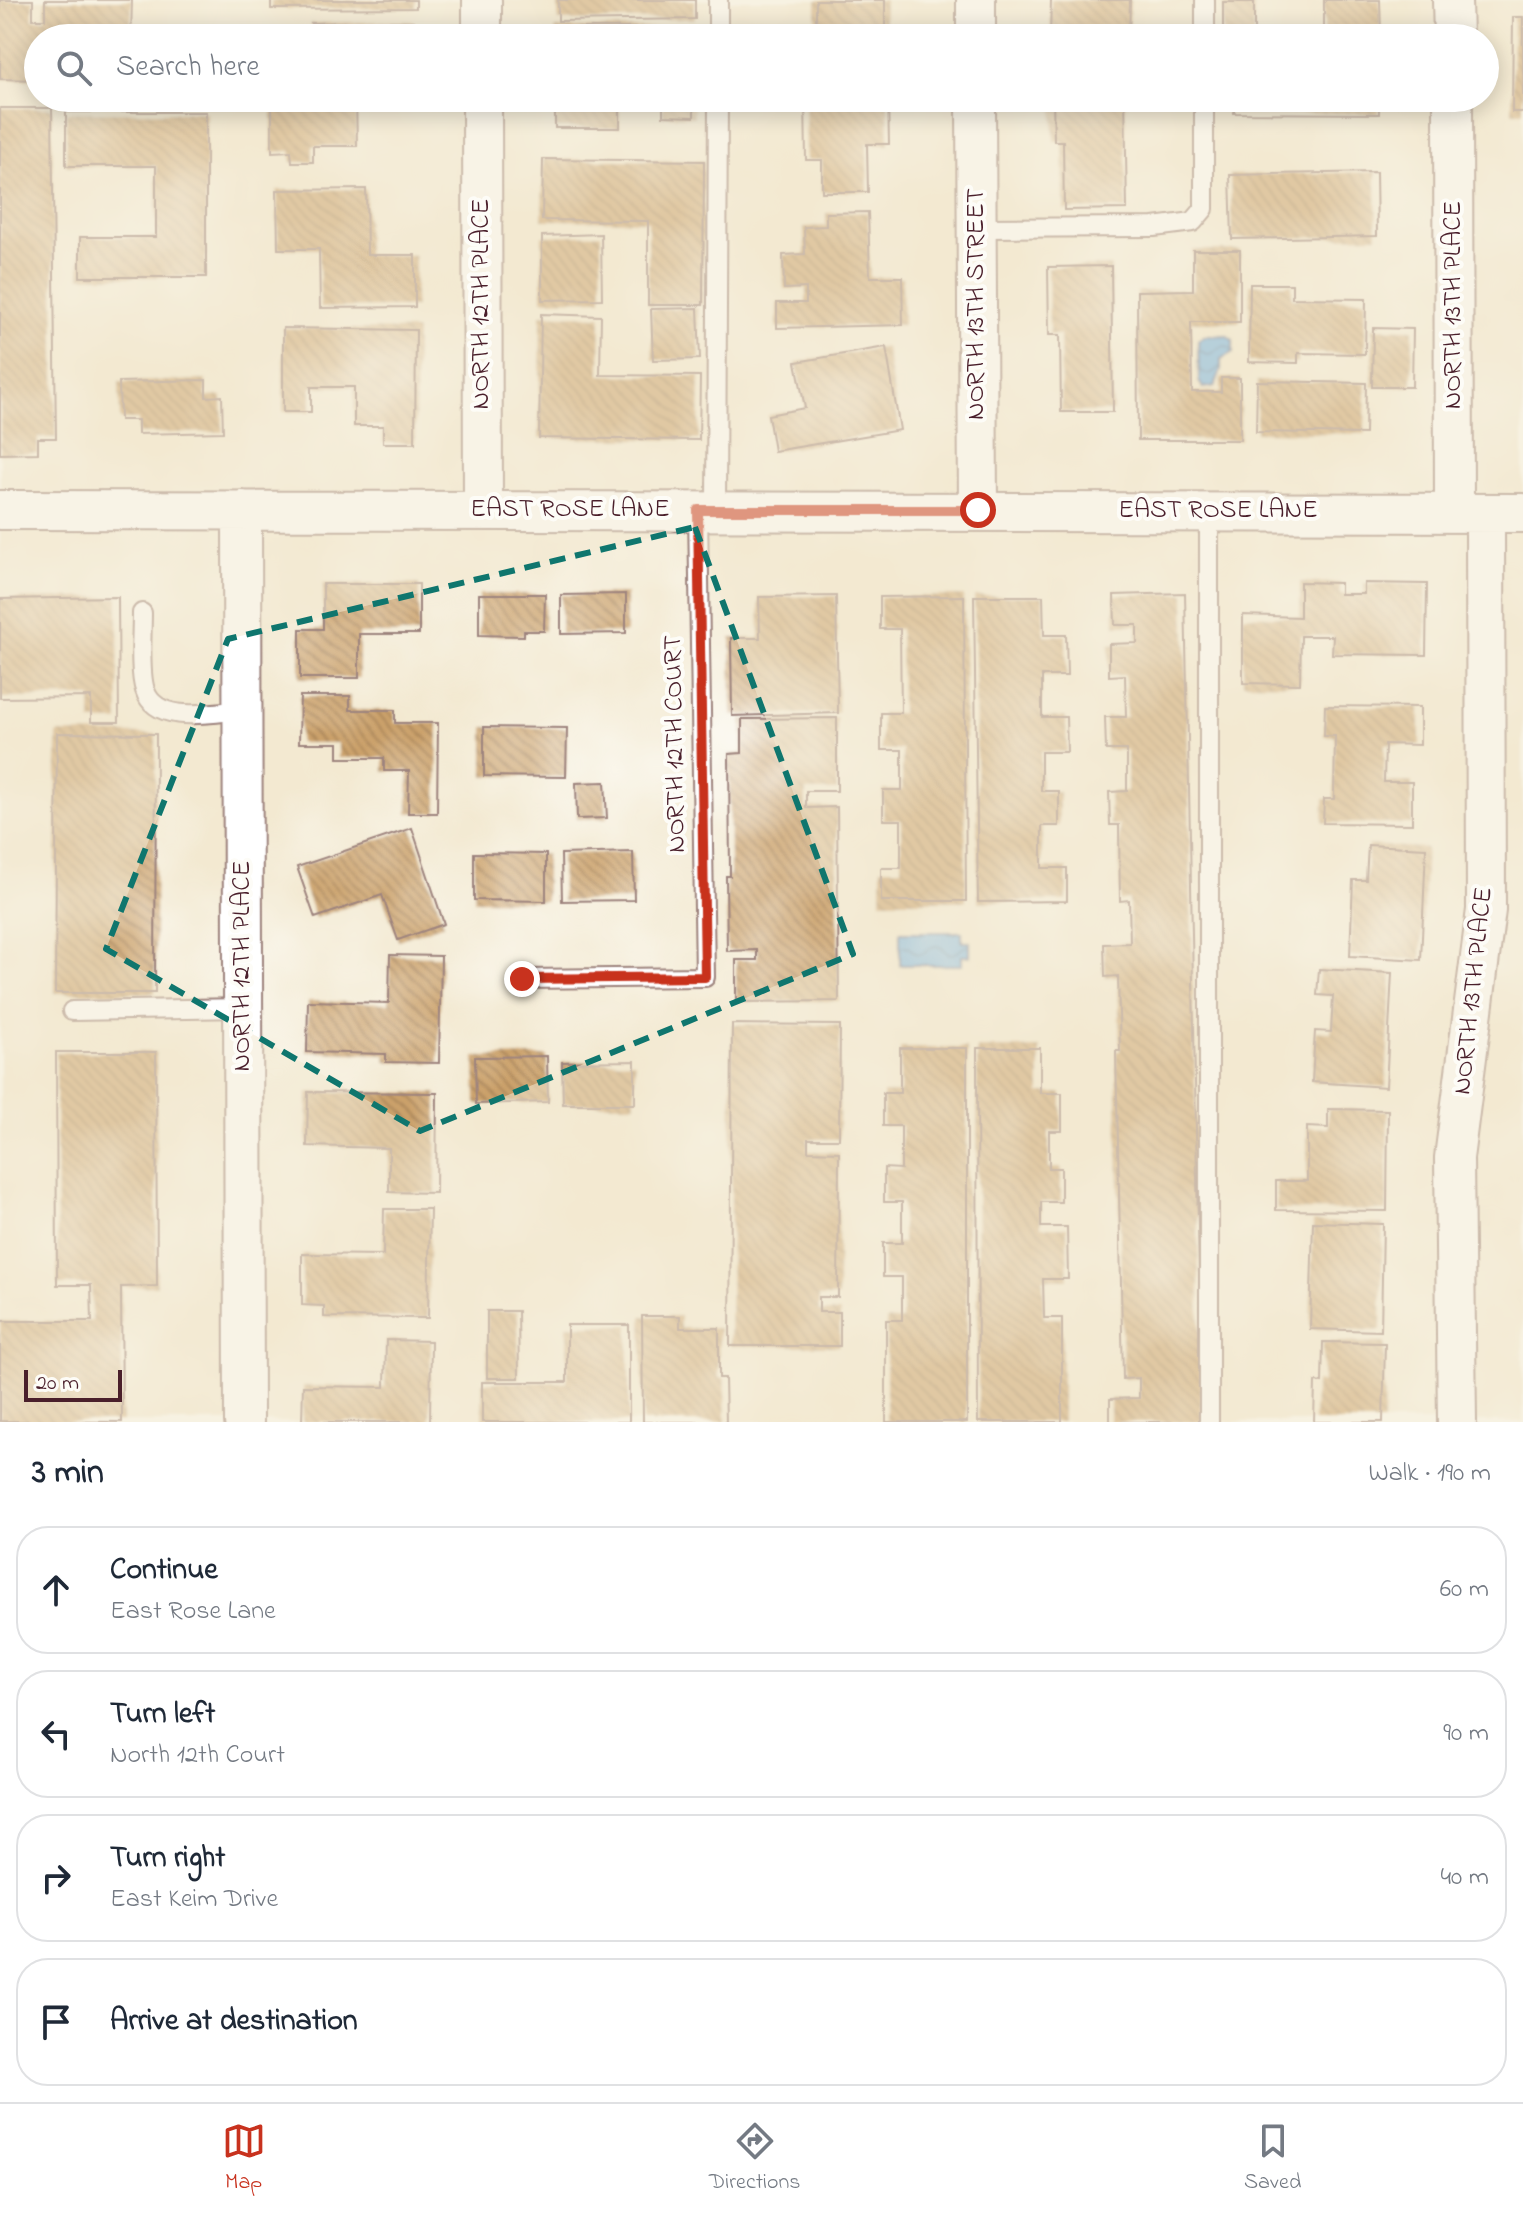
<!DOCTYPE html>
<meta charset="utf-8">
<style>
body{margin:0;font-family:"Indie Flower",sans-serif;background:#f2f2f3;color:#1f2937}
.scale{position:absolute;left:24px;bottom:20px;width:98px;box-sizing:border-box;padding-left:8px;border:4px solid #4a1f2b;border-top:0;font-size:22px;line-height:28px;white-space:nowrap;color:#4a1f2b;-webkit-text-stroke:6px #fdfcf7;paint-order:stroke}
.stop{position:absolute;width:24px;height:24px;margin:-18px;border:6px solid #c8321e;border-radius:50%;background:#fff}
.stop.end{background:#c8321e;border-color:#fff;box-shadow:0 2px 8px #0008}
.list{margin:0;padding:0;list-style:none}
h2{display:flex;justify-content:space-between;align-items:center;height:104px;margin:0;padding:0 32px;font-size:34px}
h2 small{font-size:26px;font-weight:400;color:#747a83}
.list li{display:grid;grid-template-columns:52px 1fr auto;gap:24px;align-items:center;box-sizing:border-box;height:128px;margin:0 16px 16px;padding:0 16px;border:2px solid #e0e1e3;border-radius:32px}
.list b{display:block;font-size:30px;white-space:nowrap}
.list p{margin:0;font-size:26px;white-space:nowrap;color:#747a83}
.list em{font-size:26px;font-style:normal;color:#747a83}
.icon{flex:none;width:44px;height:44px;fill:none;stroke:currentColor;stroke-width:2;stroke-linecap:round;stroke-linejoin:round}
.map{position:relative;flex:none;width:1523px;height:1422px;overflow:hidden}
.search{position:absolute;background:#fff;box-shadow:0 4px 20px #0003;left:24px;right:24px;top:24px;height:88px;display:flex;align-items:center;gap:20px;box-sizing:border-box;padding:0 28px;border-radius:44px;color:#747a83;font-size:30px}
.sheet{height:680px;background:#fff}
nav{display:flex;justify-content:space-around;align-items:center;box-sizing:border-box;height:112px;border-top:2px solid #e0e1e3;background:#fff;font-size:22px;color:#747a83}
nav a{display:grid;justify-items:center;gap:4px}
nav .on{color:#c8321e}
.map>svg:first-child{display:block}
.water{fill:url(#water-waves);stroke:#5d6888;stroke-width:2}
.building{fill:url(#building-back-hatch)}
.lines{fill:none;stroke-linecap:round;stroke-linejoin:round}
.lane-casing{stroke:#9e847e;stroke-width:22}
.street-casing{stroke:#9e847e;stroke-width:42}
.lane{stroke:#fff;stroke-width:18}
.street{stroke:#fff;stroke-width:38}
.route{stroke:#c8321e;stroke-width:10}
.marked{fill:none;stroke:#0f766e;stroke-width:6;stroke-dasharray:16 10;stroke-linejoin:round}
.labels{text-anchor:middle;dominant-baseline:central;stroke-width:8;stroke-linejoin:round;paint-order:stroke}
.street-label{font-size:26px;fill:#4a1f2b;stroke:#fdfcf7}
</style>
<div class="map">
<svg width="1523" height="1422" viewBox="0 0 1523 1422">
<defs>
<pattern id="water-waves" width="16" height="10" patternUnits="userSpaceOnUse" patternTransform="scale(2)"><rect width="16" height="10" fill="#70b1e5"/><path d="M0 5q4-4 8 0t8 0" fill="none" stroke="#5e8fba"/></pattern>
<pattern id="building-back-hatch" width="6" height="6" patternUnits="userSpaceOnUse" patternTransform="scale(2)"><rect width="6" height="6" fill="#cba16b"/><path d="M-1 5l2 2M0 0l6 6M5-1l2 2" fill="none" stroke="#a78358"/></pattern>
</defs>
<rect width="100%" height="100%" fill="#fdfcf7"/>
<filter id="ink" filterUnits="userSpaceOnUse"><feTurbulence type="fractalNoise" baseFrequency=".0125" numOctaves="2"/><feDisplacementMap in="SourceGraphic" scale="16" xChannelSelector="R" yChannelSelector="G"/><feConvolveMatrix kernelMatrix="1 2 1 2 8 2 1 2 1" color-interpolation-filters="sRGB"/></filter>
<filter id="wash" filterUnits="userSpaceOnUse"><feTurbulence type="fractalNoise" baseFrequency=".006" numOctaves="4" result="noise"/><feDisplacementMap in="SourceGraphic" scale="32" xChannelSelector="R" yChannelSelector="G"/><feGaussianBlur stdDeviation="1.8" result="paint"/><feColorMatrix in="noise" values="0 0 0 0 0 0 0 0 0 0 0 0 0 0 0 0 0 1.4 0 .05"/><feComposite in="paint" operator="in"/></filter>
<g filter="url(#wash)">
<rect width="100%" height="100%" fill="#f3e9d1"/>
<path class="water" d="M 1226,335 L 1233,340 L 1233,352 L 1221,359 L 1221,369 L 1215,386 L 1203,388 L 1199,381 L 1198,340 L 1204,336 Z
M 900,932 L 962,932 L 962,942 L 970,942 L 970,956 L 962,956 L 962,965 L 900,965 Z"/>
<g id="blocks">
<path class="building" d="M 0,0 L 33,0 L 33,19 L 45,19 L 45,0 L 132,0 L 131,38 L 38,38 L 38,80 L 0,79 Z
M 271,0 L 416,0 L 416,8 L 271,9 Z
M 558,0 L 695,0 L 695,19 L 558,21 Z
M 816,0 L 885,0 L 885,38 L 816,38 Z
M 1051,0 L 1130,0 L 1129,38 L 1050,38 Z
M 1324,0 L 1380,0 L 1381,38 L 1324,38 Z
M 1223,2 L 1254,2 L 1254,38 L 1223,38 Z
M 1513,17 L 1523,17 L 1523,112 L 1512,112 Z
M 414,21 L 414,38 L 312,38 L 311,23 Z
M 555,28 L 683,28 L 683,38 L 555,38 Z
M 272,98 L 356,98 L 357,146 L 313,146 L 313,162 L 292,162 L 291,151 L 272,152 Z
M 555,98 L 620,98 L 620,128 L 555,128 Z
M 663,98 L 694,98 L 694,117 L 663,116 Z
M 805,98 L 888,98 L 889,144 L 867,144 L 868,192 L 822,192 L 822,160 L 806,160 Z
M 1053,98 L 1125,98 L 1127,209 L 1064,210 L 1063,141 L 1054,141 Z
M 1234,98 L 1379,98 L 1379,114 L 1234,113 Z
M 0,108 L 52,108 L 56,438 L 38,438 L 38,453 L 0,454 Z
M 66,112 L 206,112 L 206,277 L 80,277 L 80,237 L 156,237 L 156,166 L 66,166 Z
M 543,159 L 704,161 L 703,305 L 648,305 L 648,221 L 542,220 Z
M 1376,172 L 1377,236 L 1232,239 L 1230,175 Z
M 366,189 L 367,255 L 415,255 L 415,307 L 320,308 L 319,249 L 278,249 L 277,190 Z
M 868,212 L 870,277 L 902,277 L 903,325 L 777,328 L 777,303 L 806,303 L 806,288 L 784,289 L 783,255 L 805,254 L 804,227 L 826,226 L 826,213 Z
M 601,234 L 602,299 L 542,300 L 542,236 Z
M 1193,250 L 1240,250 L 1240,322 L 1191,322 L 1192,392 L 1221,392 L 1221,378 L 1240,378 L 1240,440 L 1138,440 L 1137,291 L 1193,290 Z
M 1111,266 L 1113,412 L 1061,412 L 1060,335 L 1049,335 L 1048,267 Z
M 1250,284 L 1292,284 L 1292,298 L 1366,299 L 1365,354 L 1298,353 L 1298,363 L 1249,362 Z
M 698,308 L 700,359 L 653,360 L 651,309 Z
M 541,314 L 601,316 L 600,375 L 700,376 L 699,440 L 539,438 Z
M 283,328 L 416,330 L 415,443 L 383,443 L 383,426 L 354,426 L 354,387 L 311,387 L 311,412 L 283,412 Z
M 1373,328 L 1413,329 L 1412,387 L 1372,387 Z
M 886,347 L 900,430 L 774,451 L 768,415 L 805,408 L 796,362 Z
M 206,380 L 206,397 L 222,396 L 223,432 L 138,434 L 138,420 L 120,420 L 119,382 Z
M 1257,381 L 1366,383 L 1365,434 L 1256,432 Z
M 1300,582 L 1340,583 L 1340,594 L 1364,594 L 1364,583 L 1427,584 L 1426,655 L 1332,654 L 1333,636 L 1301,636 L 1300,684 L 1243,683 L 1243,615 L 1300,617 Z
M 323,584 L 419,584 L 419,634 L 359,634 L 359,678 L 300,678 L 300,629 L 323,629 Z
M 1185,593 L 1202,1422 L 1110,1422 L 1110,1399 L 1139,1398 L 1139,1378 L 1123,1379 L 1116,1051 L 1120,1051 L 1118,976 L 1105,977 L 1104,944 L 1130,943 L 1129,900 L 1120,901 L 1119,825 L 1110,825 L 1109,792 L 1127,791 L 1127,750 L 1106,750 L 1105,717 L 1126,717 L 1125,675 L 1109,676 L 1109,644 L 1137,643 L 1137,625 L 1115,625 L 1114,595 Z
M 479,594 L 545,594 L 544,631 L 524,631 L 524,636 L 479,635 Z
M 626,594 L 626,633 L 561,634 L 561,595 Z
M 836,596 L 838,713 L 732,716 L 731,638 L 760,638 L 759,597 Z
M 964,596 L 966,901 L 881,901 L 881,868 L 901,868 L 901,820 L 883,820 L 883,790 L 902,790 L 902,750 L 881,750 L 881,713 L 901,713 L 900,629 L 880,629 L 880,597 Z
M 974,596 L 1043,596 L 1044,635 L 1066,635 L 1067,676 L 1042,676 L 1042,717 L 1066,717 L 1067,752 L 1041,752 L 1041,791 L 1059,791 L 1059,826 L 1042,826 L 1042,868 L 1067,868 L 1067,901 L 978,902 Z
M 118,597 L 119,722 L 91,722 L 91,697 L 0,698 L 0,599 Z
M 300,696 L 350,696 L 350,710 L 395,710 L 395,723 L 438,723 L 437,813 L 408,813 L 409,771 L 384,771 L 384,758 L 338,758 L 338,743 L 299,743 Z
M 1325,706 L 1420,707 L 1420,745 L 1385,744 L 1384,782 L 1412,782 L 1412,824 L 1323,823 L 1324,799 L 1334,799 L 1335,736 L 1324,736 Z
M 837,718 L 837,791 L 806,791 L 806,808 L 837,807 L 839,1001 L 736,1002 L 736,960 L 757,960 L 757,950 L 727,951 L 726,876 L 730,876 L 729,754 L 742,753 L 742,719 Z
M 484,727 L 567,728 L 566,777 L 484,776 Z
M 57,733 L 156,734 L 155,993 L 55,993 Z
M 605,782 L 607,818 L 577,819 L 576,783 Z
M 412,828 L 444,924 L 398,940 L 382,895 L 315,918 L 297,867 Z
M 1368,845 L 1426,848 L 1421,960 L 1350,956 L 1353,880 L 1366,880 Z
M 633,852 L 634,900 L 562,901 L 561,854 Z
M 474,853 L 546,854 L 546,901 L 474,900 Z
M 390,955 L 441,956 L 439,1063 L 386,1062 L 386,1054 L 307,1052 L 308,1001 L 389,1003 Z
M 1319,969 L 1392,973 L 1386,1087 L 1312,1082 L 1315,1031 L 1331,1032 L 1333,996 L 1317,995 Z
M 732,1024 L 840,1025 L 839,1139 L 808,1139 L 808,1151 L 839,1152 L 838,1297 L 819,1297 L 819,1312 L 840,1312 L 840,1346 L 730,1346 Z
M 900,1048 L 967,1048 L 967,1422 L 886,1422 L 886,1320 L 902,1320 L 902,1277 L 883,1277 L 883,1243 L 902,1243 L 902,1202 L 884,1202 L 884,1168 L 901,1169 L 901,1126 L 883,1126 L 883,1093 L 900,1093 Z
M 977,1048 L 1040,1048 L 1040,1093 L 1062,1093 L 1062,1131 L 1049,1131 L 1049,1168 L 1061,1168 L 1061,1202 L 1041,1202 L 1041,1227 L 1067,1227 L 1068,1279 L 1043,1279 L 1044,1318 L 1062,1318 L 1062,1422 L 978,1422 Z
M 56,1052 L 156,1052 L 157,1286 L 121,1287 L 122,1422 L 0,1421 L 0,1321 L 92,1321 L 91,1285 L 57,1285 Z
M 547,1056 L 548,1102 L 476,1104 L 475,1057 Z
M 635,1061 L 635,1104 L 563,1104 L 562,1062 Z
M 308,1092 L 437,1093 L 436,1193 L 389,1192 L 389,1148 L 307,1146 Z
M 1328,1109 L 1388,1110 L 1387,1211 L 1276,1210 L 1276,1181 L 1307,1181 L 1307,1127 L 1328,1128 Z
M 384,1209 L 430,1209 L 428,1318 L 324,1317 L 324,1306 L 302,1305 L 302,1254 L 383,1255 Z
M 1313,1222 L 1383,1224 L 1381,1331 L 1310,1329 Z
M 487,1311 L 518,1311 L 519,1378 L 487,1378 Z
M 642,1316 L 680,1316 L 680,1328 L 719,1328 L 719,1378 L 725,1378 L 726,1422 L 643,1422 Z
M 567,1325 L 629,1325 L 629,1422 L 482,1422 L 482,1382 L 567,1382 Z
M 386,1340 L 431,1341 L 430,1422 L 302,1422 L 303,1386 L 385,1387 Z
M 1323,1342 L 1385,1343 L 1383,1422 L 1314,1422 L 1315,1382 L 1322,1383 Z"/>
</g>
</g>
<g filter="url(#ink)">
<use href="#blocks" fill-opacity="0" stroke="#9e847e" stroke-width="2"/>
<g class="lines">
<defs>
<path id="lane" d="M 718,38 L 718,0
M 1205,38 L 1205,0
M 977,228 L 1154,227 L 1193,222 L 1204,209 L 1204,98
M 716,510 L 718,98
M 1209,510 L 1209,1422
M 142,613 C 142,633 139,673 145,690 C 156,726 214,712 243,710
M 522,979 L 705,977 L 698,510
M 72,1011 L 244,1008"/>
<path id="street" d="M 482,0 L 482,38
M 976,0 L 976,38
M 1452,0 L 1453,38
M 482,98 L 483,510
M 976,98 L 978,510
M 1453,98 L 1454,512
M 0,510 L 1523,513
M 242,510 L 244,1422
M 1457,1422 L 1454,1158 L 1486,910 L 1485,513"/>
</defs>
<use href="#lane" class="lane-casing"/>
<use href="#street" class="street-casing"/>
<use href="#lane" class="lane"/>
<use href="#street" class="street"/>
</g>
</g>
<g class="lines" filter="url(#ink)">
<path class="route" d="M 522,979 L 705,977 L 698,510 L 978,510"/>
</g>
<path d="M0 0H1523V1422H0ZM 695,527 L 853,954 L 420,1131 L 106,949 L 228,639 Z" fill="#f3e9d1" fill-opacity=".55" fill-rule="evenodd"/>
<path class="marked" d="M 695,527 L 853,954 L 420,1131 L 106,949 L 228,639 Z"/>
<g class="labels">
<g class="street-label">
<text transform="translate(482 304) rotate(-90)">NORTH 12TH PLACE</text>
<text transform="translate(977 304) rotate(-90)">NORTH 13TH STREET</text>
<text transform="translate(1454 305) rotate(-90)">NORTH 13TH PLACE</text>
<text x="570" y="510">EAST ROSE LANE</text>
<text x="1218" y="511">EAST ROSE LANE</text>
<text transform="translate(676 744) rotate(-91)">NORTH 12TH COURT</text>
<text transform="translate(243 966) rotate(-90)">NORTH 12TH PLACE</text>
<text transform="translate(1474 991) rotate(-84)">NORTH 13TH PLACE</text>
</g>
</g>
</svg>
<div class="scale">20 m</div>
<div class="stop" style="left:978px;top:510px"></div>
<div class="stop end" style="left:522px;top:979px"></div>
<div class="search"><svg class="icon" aria-label="search" viewBox="0 0 24 24"><circle cx="10" cy="10" r="6"/><path d="M15 15l6 6"/></svg>Search here</div>
</div>
<section class="sheet">
<h2>3 min<small>Walk · 190 m</small></h2>
<ul class="list">
<li><svg class="icon" aria-label="ahead" viewBox="0 0 24 24"><path d="M12 20V5M6 11l6-6 6 6"/></svg><div><b>Continue</b><p>East Rose Lane</p></div><em>60 m</em></li>
<li><svg class="icon" aria-label="left" viewBox="0 0 24 24"><path d="M17 20v-9H6M10 6l-5 5 5 5"/></svg><div><b>Turn left</b><p>North 12th Court</p></div><em>90 m</em></li>
<li><svg class="icon" aria-label="right" viewBox="0 0 24 24"><path d="M7 20v-9h11M14 6l5 5-5 5"/></svg><div><b>Turn right</b><p>East Keim Drive</p></div><em>40 m</em></li>
<li><svg class="icon" aria-label="arrive" viewBox="0 0 24 24"><path d="M6 21V4h12l-3 4 3 4H6"/></svg><div><b>Arrive at destination</b></div></li>
</ul>
</section>
<nav>
<a class="on"><svg class="icon" aria-label="map" viewBox="0 0 24 24"><path d="M3 6l6-2 6 2 6-2v14l-6 2-6-2-6 2zM9 4v14M15 6v14"/></svg>Map</a>
<a><svg class="icon" aria-label="directions" viewBox="0 0 24 24"><path d="M12 3l9 9-9 9-9-9zM9 14v-3h6M13 9l2 2-2 2"/></svg>Directions</a>
<a><svg class="icon" aria-label="saved" viewBox="0 0 24 24"><path d="M7 4h10v16l-5-4-5 4z"/></svg>Saved</a>
</nav>
